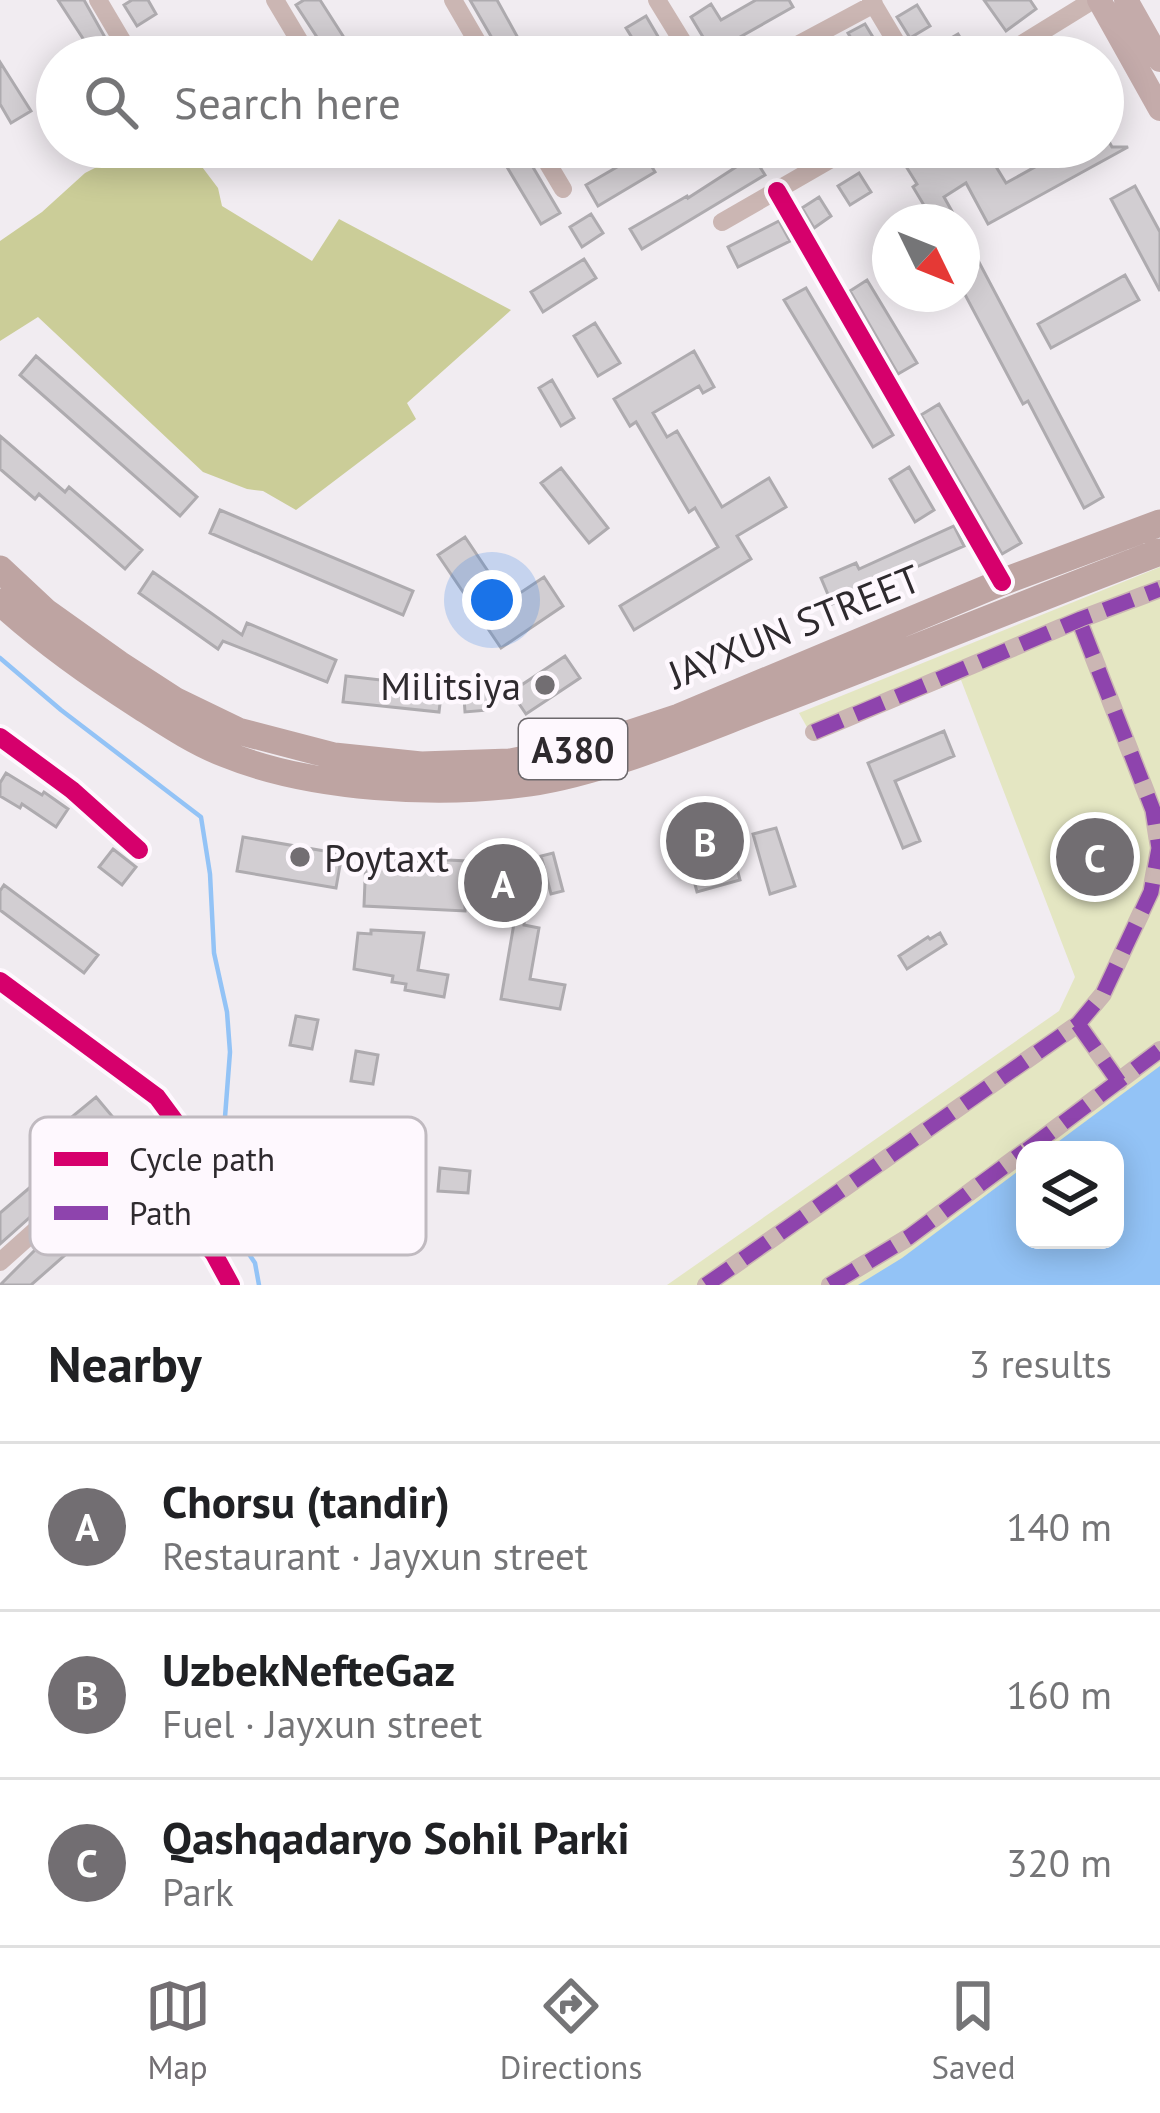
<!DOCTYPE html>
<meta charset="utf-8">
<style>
body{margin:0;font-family:"PT Sans",sans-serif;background:#f2f2f2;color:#202124}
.controls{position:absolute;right:36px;bottom:36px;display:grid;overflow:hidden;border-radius:24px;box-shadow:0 6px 30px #0003}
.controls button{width:108px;height:108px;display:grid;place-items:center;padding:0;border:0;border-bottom:3px solid #e0e0e0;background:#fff;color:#202124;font:60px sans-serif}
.compass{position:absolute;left:872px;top:204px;width:108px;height:108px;border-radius:50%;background:#fff;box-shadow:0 6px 30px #0003;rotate:133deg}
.you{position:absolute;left:492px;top:600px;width:42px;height:42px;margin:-30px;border:9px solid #fff;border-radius:50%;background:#1a73e8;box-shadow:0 0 0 18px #1a73e833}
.badge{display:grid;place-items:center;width:78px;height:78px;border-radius:50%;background:#726e72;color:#fff;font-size:39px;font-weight:700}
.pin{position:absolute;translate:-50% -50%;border:6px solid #fff;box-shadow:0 3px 12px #0006}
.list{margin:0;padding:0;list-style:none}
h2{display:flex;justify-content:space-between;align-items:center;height:156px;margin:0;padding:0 48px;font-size:51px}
h2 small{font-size:39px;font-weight:400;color:#757577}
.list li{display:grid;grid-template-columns:78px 1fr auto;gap:36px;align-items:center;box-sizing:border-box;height:168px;padding:0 48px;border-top:3px solid #e0e0e0}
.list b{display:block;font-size:45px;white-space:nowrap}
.list p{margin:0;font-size:39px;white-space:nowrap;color:#757577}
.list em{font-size:39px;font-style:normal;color:#757577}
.icon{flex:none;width:66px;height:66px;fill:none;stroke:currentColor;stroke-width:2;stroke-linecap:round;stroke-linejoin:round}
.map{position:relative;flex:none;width:1160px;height:1285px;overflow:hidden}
.search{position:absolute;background:#fff;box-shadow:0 6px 30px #0003;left:36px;right:36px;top:36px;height:132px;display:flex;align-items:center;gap:30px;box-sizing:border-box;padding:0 42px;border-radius:66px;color:#757577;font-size:45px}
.sheet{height:660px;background:#fff}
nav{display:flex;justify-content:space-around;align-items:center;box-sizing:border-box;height:168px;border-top:3px solid #e0e0e0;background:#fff;font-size:33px;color:#757577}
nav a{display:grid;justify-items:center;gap:6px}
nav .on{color:#726e72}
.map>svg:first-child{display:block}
.green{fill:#e4e6c2;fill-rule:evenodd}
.forest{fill:#cbcd98}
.water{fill:#93c3f6}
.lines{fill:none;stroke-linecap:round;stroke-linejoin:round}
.stream{stroke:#93c3f6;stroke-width:4.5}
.building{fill:#d2ced2;stroke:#aeabaf;stroke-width:3}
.minor{stroke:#cbb6b3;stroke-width:18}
.major{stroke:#c4abaa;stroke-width:24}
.highway{stroke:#bea4a2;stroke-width:27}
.quiet{stroke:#8e44ad;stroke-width:15;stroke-dasharray:30 15;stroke-linecap:butt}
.cycleway-casing{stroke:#fef8fe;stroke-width:26}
.cycleway{stroke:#d6006c;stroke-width:18}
.poi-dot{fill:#726e72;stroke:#fef8fe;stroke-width:4.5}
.labels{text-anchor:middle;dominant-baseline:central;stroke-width:9;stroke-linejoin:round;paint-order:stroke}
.shield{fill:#fef8fe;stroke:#6c686c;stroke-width:3}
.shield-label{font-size:36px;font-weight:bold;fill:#2e2a2e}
.street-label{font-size:39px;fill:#2e2a2e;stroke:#fef8fe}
.poi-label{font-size:39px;fill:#2e2a2e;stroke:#fef8fe;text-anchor:end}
.key{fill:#fef8fe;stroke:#c0bac0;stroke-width:3}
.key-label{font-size:33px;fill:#2e2a2e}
</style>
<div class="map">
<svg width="1160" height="1285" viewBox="0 0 1160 1285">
<rect width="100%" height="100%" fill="#f1ecf1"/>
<path class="green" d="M 1160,567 L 1160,1285 L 667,1285 L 1059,1011 L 1075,977 L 961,680 L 813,738 L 799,713 ZM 1025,1150 L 1115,1150 L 1115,1240 L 1025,1240 Z"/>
<path class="forest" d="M 136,147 L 187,147 L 218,188 L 222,206 L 312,261 L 339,219 L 511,310 L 407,403 L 416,419 L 296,510 L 263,491 L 247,489 L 203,472 L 38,317 L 0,341 L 0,241 L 42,212 L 85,173 Z"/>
<path class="water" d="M 1160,1066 L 1160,1285 L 858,1285 L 902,1258 L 1025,1166 L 1025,1240 L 1115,1240 L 1115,1150 L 1047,1150 Z"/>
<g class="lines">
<path class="stream" d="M 0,658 L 61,710 L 201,817 L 210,874 L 214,953 L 227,1012 L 230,1052 L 222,1156 L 212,1203 L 217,1214 L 231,1227 L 255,1263 L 259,1285"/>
</g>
<path class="building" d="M 58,0 L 84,0 L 116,57 L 95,57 Z
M 132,0 L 148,0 L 156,14 L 137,26 L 124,5 Z
M 304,0 L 320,0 L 352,50 L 341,57 L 330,57 L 296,5 Z
M 470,0 L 497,0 L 523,47 L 503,57 Z
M 756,0 L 789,0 L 793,7 L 733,41 L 737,47 L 720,57 L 715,57 L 691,17 L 711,4 L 721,20 Z
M 984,0 L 1030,0 L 1036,9 L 1006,31 Z
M 917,5 L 930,26 L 910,38 L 897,17 Z
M 646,16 L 670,57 L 645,57 L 639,49 L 626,28 Z
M 865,24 L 885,57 L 862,57 L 848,33 Z
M 958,34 L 972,57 L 921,57 L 939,45 Z
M 0,62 L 31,111 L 11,123 L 0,104 Z
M 1103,131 L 1112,147 L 1128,147 L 988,224 L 966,183 L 944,197 L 958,222 L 934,222 L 913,187 L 917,184 L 894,147 L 984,147 L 1006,183 L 1071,147 L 1103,147 Z
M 495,147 L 521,147 L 560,213 L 541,224 Z
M 643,152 L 655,172 L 598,206 L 586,185 Z
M 753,156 L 765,175 L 642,249 L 630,229 L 687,196 L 688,198 Z
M 859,173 L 871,192 L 850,205 L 838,186 Z
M 1135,186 L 1160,232 L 1160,291 L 1111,199 Z
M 819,197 L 831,216 L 814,228 L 802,208 Z
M 591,214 L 603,233 L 582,247 L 570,227 Z
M 779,221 L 790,241 L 738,267 L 728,247 Z
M 962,230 L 1103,497 L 1084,508 L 1028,401 L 1023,404 L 962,289 Z
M 584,259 L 596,278 L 543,312 L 531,292 Z
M 1125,275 L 1139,300 L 1051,348 L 1038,324 Z
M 867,280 L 917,363 L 898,374 L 850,291 Z
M 806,288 L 893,435 L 873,447 L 784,300 Z
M 595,323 L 620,363 L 598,376 L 574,336 Z
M 694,351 L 714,387 L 703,393 L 699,386 L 653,413 L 667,437 L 677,431 L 722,507 L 769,478 L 786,507 L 737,536 L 751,559 L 634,630 L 620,606 L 718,547 L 695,508 L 689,512 L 636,422 L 630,426 L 614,399 Z
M 36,356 L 197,497 L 180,516 L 20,375 Z
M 552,380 L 574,418 L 561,426 L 539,388 Z
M 939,404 L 1021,543 L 1002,554 L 921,415 Z
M 0,436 L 65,492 L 69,487 L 142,550 L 125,569 L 39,494 L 35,499 L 0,469 Z
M 909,467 L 934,510 L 915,522 L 890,479 Z
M 561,468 L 608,528 L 589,543 L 541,483 Z
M 220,510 L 413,591 L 403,615 L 210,533 Z
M 954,526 L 964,546 L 832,604 L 821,578 L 856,563 L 859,569 Z
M 465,537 L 508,601 L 544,577 L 563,606 L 501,648 L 438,555 Z
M 153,572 L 242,635 L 247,623 L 336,660 L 327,682 L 223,641 L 218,649 L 139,593 Z
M 565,656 L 580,678 L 526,714 L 511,692 Z
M 346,676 L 442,687 L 439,712 L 343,702 Z
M 487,681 L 489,710 L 465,712 L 463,683 Z
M 944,731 L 954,756 L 895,781 L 920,841 L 903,848 L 868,763 Z
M 6,773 L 42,795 L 44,792 L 68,809 L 56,827 L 22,804 L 20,808 L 0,796 L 0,783 Z
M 776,828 L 795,886 L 770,894 L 753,834 Z
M 243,837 L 342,854 L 336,888 L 237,871 Z
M 113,849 L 136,867 L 122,885 L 99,867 Z
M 553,853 L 563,891 L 551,894 L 541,856 Z
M 366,856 L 467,861 L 467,864 L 525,865 L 524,925 L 539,928 L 530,979 L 565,985 L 560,1009 L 501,999 L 517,906 L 465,905 L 465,911 L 364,906 Z
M 736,865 L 740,880 L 697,892 L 693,877 Z
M 4,885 L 98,955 L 84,973 L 0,910 L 0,891 Z
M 371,930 L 424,933 L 418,970 L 448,975 L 444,997 L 405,990 L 406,984 L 392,982 L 393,976 L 354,969 L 358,933 L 371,934 Z
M 940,933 L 946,944 L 907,969 L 899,956 L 928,937 L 930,939 Z
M 296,1016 L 318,1020 L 312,1049 L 290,1045 Z
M 356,1051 L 378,1055 L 373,1084 L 351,1081 Z
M 96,1097 L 117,1122 L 129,1144 L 111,1157 L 94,1127 L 86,1133 L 73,1116 Z
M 77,1155 L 88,1172 L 56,1194 L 0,1244 L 0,1213 L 41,1178 Z
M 440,1168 L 470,1171 L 468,1193 L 438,1191 Z
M 136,1172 L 150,1190 L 127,1209 L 123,1204 L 31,1285 L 0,1285 L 38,1247 L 86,1206 L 101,1196 L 104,1199 Z"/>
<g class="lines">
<path class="minor" d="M 98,0 L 130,54
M 275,0 L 309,57
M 453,0 L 486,57
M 657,0 L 692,57
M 871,0 L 905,57
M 775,57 L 874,4
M 1001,57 L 1093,0
M 364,147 L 366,152
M 538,147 L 563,189
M 777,191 L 1002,582
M 722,222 L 852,147
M 814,732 L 1081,619 L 1160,589
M 0,737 L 72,790 L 139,850
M 0,981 L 157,1097 L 177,1124 L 179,1191 L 186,1219 L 214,1254 L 231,1285
M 1078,1024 L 1119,1082
M 1027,1150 L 1160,1050
M 0,1262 L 65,1204 L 115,1171 L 177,1124
M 706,1285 L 1078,1024 L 1103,994 L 1151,892 L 1159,848 L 1153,810 L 1079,620
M 830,1285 L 909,1237 L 1025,1151"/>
<path class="major" d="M 1099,0 L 1160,109
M 1126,0 L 1160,60"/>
<path class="highway" d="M 0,569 L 46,612 L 119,664 L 176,701 L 238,731 L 334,756 L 421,765 L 510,762 L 594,745 L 679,717 L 1002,582 L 1160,523
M 0,602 C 43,641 89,674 138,705 C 166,723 194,742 225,754 C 311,789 438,796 530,783 C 604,772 692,734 763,707 C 895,657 1027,602 1160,552"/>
<path class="quiet" d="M 814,732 L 1081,619 L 1160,589
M 1078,1024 L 1119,1082
M 1027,1150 L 1160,1050
M 706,1285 L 1078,1024 L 1103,994 L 1151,892 L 1159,848 L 1153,810 L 1079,620
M 830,1285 L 909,1237 L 1025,1151"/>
<defs>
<path id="cycleway" d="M 777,191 L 1002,582
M 0,737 L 72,790 L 139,850
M 0,981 L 157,1097 L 177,1124 L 179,1191 L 186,1219 L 214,1254 L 231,1285"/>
</defs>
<use href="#cycleway" class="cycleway-casing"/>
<use href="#cycleway" class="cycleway"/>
</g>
<g class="poi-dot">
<circle cx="545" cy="685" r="12"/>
<circle cx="300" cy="857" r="12"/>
</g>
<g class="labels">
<rect class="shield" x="519" y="719" width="108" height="60" rx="9"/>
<g class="shield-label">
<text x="573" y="749">A380</text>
</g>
<g class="street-label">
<text transform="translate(794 626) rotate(-22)">JAYXUN STREET</text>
</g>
<g class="poi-label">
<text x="521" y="685">Militsiya</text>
<text x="324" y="857" text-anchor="start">Poytaxt</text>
</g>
</g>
<rect x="30" y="1117" width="396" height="138" rx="18" class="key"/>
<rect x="54" y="1152" width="54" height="14" fill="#d6006c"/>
<rect x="54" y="1206" width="54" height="14" fill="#8e44ad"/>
<g class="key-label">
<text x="129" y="1171">Cycle path</text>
<text x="129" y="1225">Path</text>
</g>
</svg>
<div class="controls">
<button><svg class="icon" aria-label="layers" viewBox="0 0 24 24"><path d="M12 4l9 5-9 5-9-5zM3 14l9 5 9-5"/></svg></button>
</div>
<svg class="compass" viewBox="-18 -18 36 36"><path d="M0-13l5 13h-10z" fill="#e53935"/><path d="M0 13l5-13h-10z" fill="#757577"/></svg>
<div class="you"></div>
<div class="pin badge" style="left:503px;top:883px">A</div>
<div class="pin badge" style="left:705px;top:841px">B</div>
<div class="pin badge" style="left:1095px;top:857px">C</div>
<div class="search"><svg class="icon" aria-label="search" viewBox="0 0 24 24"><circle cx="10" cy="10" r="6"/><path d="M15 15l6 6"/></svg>Search here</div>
</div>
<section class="sheet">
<h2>Nearby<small>3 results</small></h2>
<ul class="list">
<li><span class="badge">A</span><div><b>Chorsu (tandir)</b><p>Restaurant · Jayxun street</p></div><em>140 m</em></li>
<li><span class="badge">B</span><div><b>UzbekNefteGaz</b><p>Fuel · Jayxun street</p></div><em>160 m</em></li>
<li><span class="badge">C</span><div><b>Qashqadaryo Sohil Parki</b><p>Park</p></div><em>320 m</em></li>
</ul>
</section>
<nav>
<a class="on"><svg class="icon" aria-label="map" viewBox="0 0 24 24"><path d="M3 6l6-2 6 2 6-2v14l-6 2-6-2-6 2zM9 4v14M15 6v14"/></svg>Map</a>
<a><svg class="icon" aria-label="directions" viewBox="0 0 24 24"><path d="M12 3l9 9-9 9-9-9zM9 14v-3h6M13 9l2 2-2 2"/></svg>Directions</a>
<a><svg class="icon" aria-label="saved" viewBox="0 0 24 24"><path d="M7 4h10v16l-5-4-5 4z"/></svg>Saved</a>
</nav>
